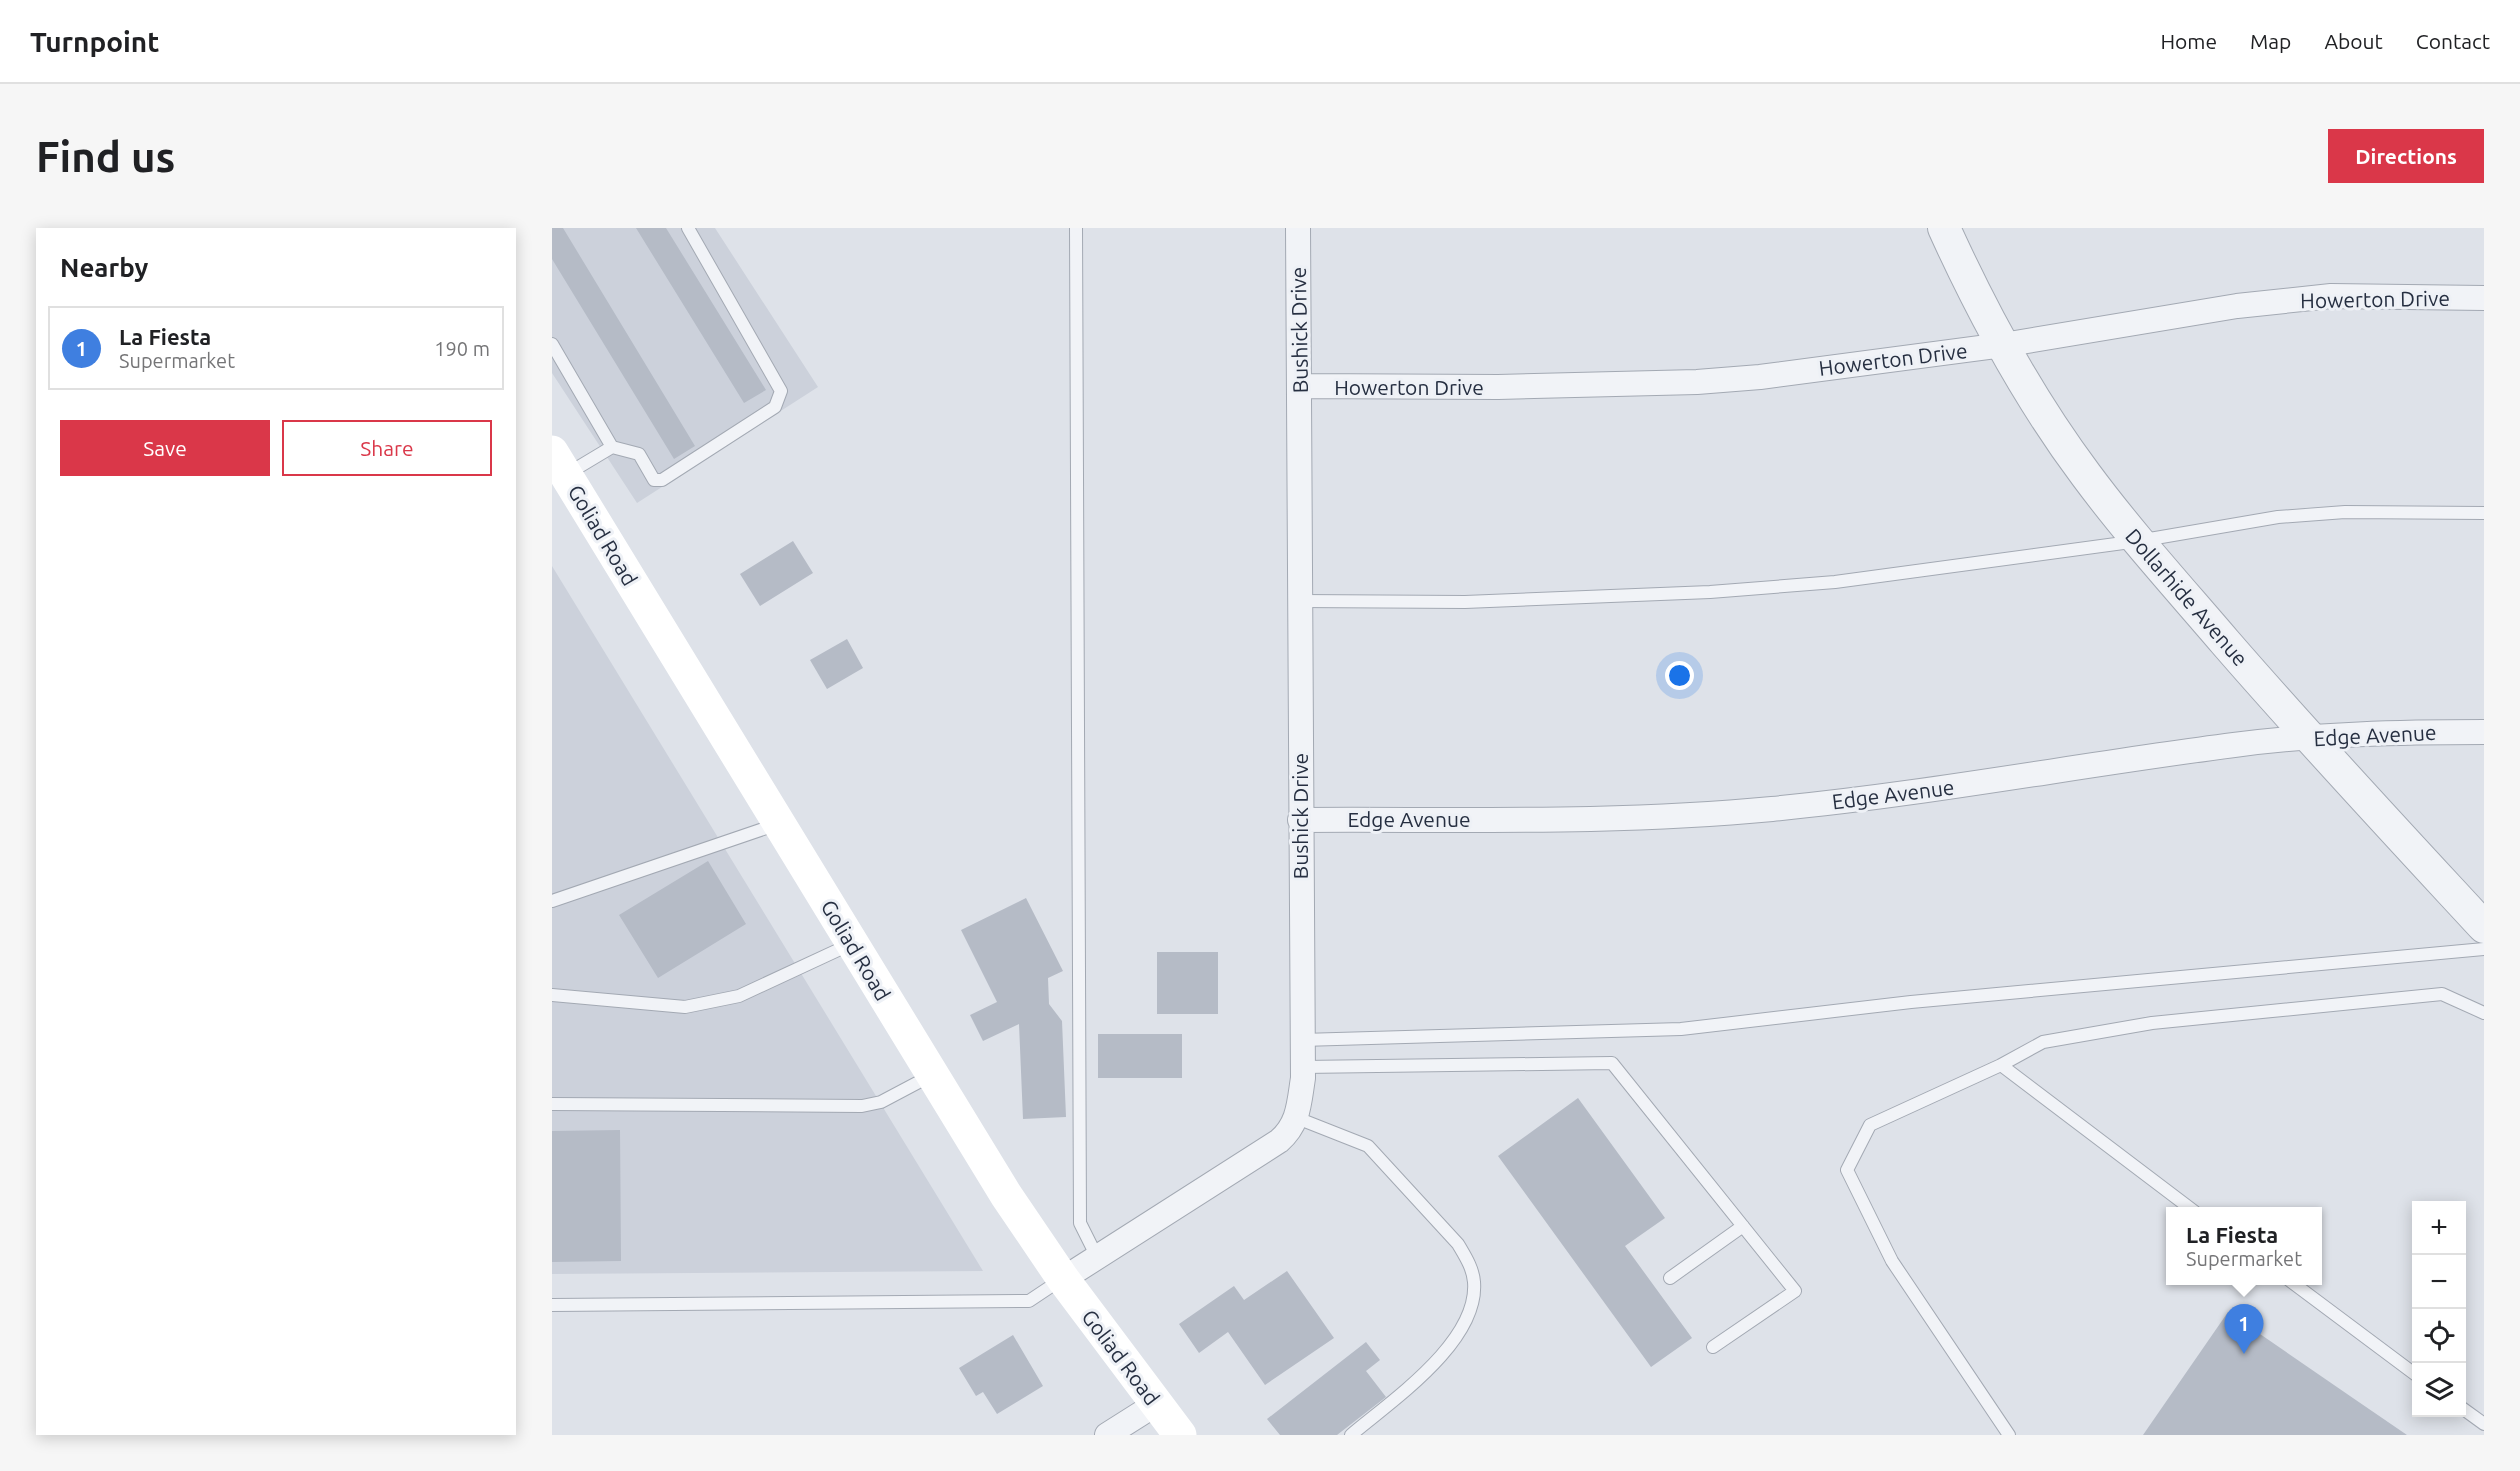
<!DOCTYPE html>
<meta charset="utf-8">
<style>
body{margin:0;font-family:Ubuntu,sans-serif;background:#f6f6f6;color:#202124}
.controls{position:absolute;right:18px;bottom:18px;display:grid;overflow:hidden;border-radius:0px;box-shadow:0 3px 15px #0003}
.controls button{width:54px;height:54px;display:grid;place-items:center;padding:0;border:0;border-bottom:2px solid #e0e0e0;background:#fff;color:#202124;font:30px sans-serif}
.you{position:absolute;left:1128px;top:448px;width:21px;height:21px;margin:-15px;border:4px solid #fff;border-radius:50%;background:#1a73e8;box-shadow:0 0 0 9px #1a73e833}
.badge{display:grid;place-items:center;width:39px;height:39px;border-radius:50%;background:#da3749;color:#fff;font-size:20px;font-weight:700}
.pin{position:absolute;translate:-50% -50px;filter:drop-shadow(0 2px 3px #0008)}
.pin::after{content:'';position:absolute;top:32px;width:21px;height:18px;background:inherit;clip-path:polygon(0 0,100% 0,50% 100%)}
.popup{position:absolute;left:1614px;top:979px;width:156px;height:78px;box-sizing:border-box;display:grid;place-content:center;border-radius:0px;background:#fff;filter:drop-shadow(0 2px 4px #0005);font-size:20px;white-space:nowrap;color:#757577}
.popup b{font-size:22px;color:#202124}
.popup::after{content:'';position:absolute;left:50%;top:100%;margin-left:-12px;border:12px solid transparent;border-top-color:#fff}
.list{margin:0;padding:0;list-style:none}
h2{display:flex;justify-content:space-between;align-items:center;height:78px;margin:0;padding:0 24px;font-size:26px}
h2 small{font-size:20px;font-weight:400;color:#757577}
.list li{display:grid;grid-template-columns:39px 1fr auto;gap:18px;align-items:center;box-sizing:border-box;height:84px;margin:0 12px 12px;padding:0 12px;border:2px solid #e0e0e0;border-radius:0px}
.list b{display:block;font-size:22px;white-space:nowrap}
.list p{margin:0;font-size:20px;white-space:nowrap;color:#757577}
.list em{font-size:20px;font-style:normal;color:#757577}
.actions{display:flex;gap:12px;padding:18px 24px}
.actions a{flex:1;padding:14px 0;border:2px solid #da3749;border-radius:0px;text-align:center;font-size:21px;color:#da3749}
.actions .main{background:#da3749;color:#fff}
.icon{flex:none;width:33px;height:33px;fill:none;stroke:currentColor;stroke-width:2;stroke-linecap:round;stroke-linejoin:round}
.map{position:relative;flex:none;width:1932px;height:1207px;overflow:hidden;border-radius:0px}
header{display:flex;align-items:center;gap:36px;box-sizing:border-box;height:84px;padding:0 30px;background:#fff;border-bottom:2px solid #e0e0e0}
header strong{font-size:28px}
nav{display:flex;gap:33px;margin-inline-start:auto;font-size:21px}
.intro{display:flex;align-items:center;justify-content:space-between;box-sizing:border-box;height:144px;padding:0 36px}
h1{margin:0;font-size:42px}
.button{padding:15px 27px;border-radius:0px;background:#da3749;color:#fff;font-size:21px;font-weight:700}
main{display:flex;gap:36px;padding:0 36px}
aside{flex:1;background:#fff;border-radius:0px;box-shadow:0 3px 15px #0003}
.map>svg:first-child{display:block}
.built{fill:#ccd1db}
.building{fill:#b5bbc6}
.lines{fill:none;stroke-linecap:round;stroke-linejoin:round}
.service-casing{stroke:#a3a9b3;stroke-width:14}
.minor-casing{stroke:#a3a9b3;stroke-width:26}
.tertiary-casing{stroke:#a3a9b3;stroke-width:34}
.service{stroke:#f1f3f7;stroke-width:12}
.minor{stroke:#f1f3f7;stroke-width:24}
.tertiary{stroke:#f1f3f7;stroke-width:32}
.secondary{stroke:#fff;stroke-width:33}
.labels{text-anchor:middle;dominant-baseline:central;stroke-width:6;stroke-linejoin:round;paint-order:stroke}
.street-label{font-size:21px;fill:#262f41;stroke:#eef1f6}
</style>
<header>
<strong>Turnpoint</strong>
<nav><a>Home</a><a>Map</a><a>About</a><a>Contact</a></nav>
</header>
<div class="intro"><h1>Find us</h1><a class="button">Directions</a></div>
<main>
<aside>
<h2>Nearby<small></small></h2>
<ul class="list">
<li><span class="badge" style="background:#3f7fe0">1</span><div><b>La Fiesta</b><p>Supermarket</p></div><em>190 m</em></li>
</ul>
<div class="actions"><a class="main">Save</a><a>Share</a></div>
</aside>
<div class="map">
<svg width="1932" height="1207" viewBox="0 0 1932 1207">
<rect width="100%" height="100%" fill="#dee2e9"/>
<path class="built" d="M 0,0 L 163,0 L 266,159 L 85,275 L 0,145 Z
M 0,338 L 431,1043 L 0,1046 Z"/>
<path class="building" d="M 0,0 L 11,0 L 143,218 L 122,231 L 0,31 Z
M 84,0 L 114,0 L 214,162 L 192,175 Z
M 241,313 L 261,345 L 208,378 L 188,346 Z
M 295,411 L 311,440 L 275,461 L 258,432 Z
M 156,633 L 194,696 L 106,750 L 67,687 Z
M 474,670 L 511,743 L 496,750 L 497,776 L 510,793 L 514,889 L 471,891 L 467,796 L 431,813 L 418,787 L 445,774 L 409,702 Z
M 605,724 L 666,724 L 666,786 L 605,786 Z
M 546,806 L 630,806 L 630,850 L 546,850 Z
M 1026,870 L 1113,990 L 1073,1018 L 1140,1110 L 1099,1139 L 946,928 Z
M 68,902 L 69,1033 L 0,1034 L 0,903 Z
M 735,1043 L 782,1110 L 713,1157 L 676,1104 L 647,1125 L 627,1096 L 682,1058 L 692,1072 Z
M 1676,1084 L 1798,1168 L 1855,1207 L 1591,1207 Z
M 461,1107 L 491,1158 L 445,1186 L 431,1164 L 424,1168 L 407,1140 Z
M 814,1114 L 828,1132 L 814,1143 L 834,1169 L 785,1207 L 728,1207 L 715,1191 Z"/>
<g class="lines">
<defs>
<path id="service" d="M 524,0 L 528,995 L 545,1029
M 0,116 L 60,219
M 15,246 L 60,219 L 87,226 L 102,252 L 110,252 L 223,179 L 229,163 L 136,0
M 747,373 L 913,374 L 1158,364 L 1283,354 L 1586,313 L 1726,289 L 1793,284 L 1932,285
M 0,673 L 226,596
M 0,767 L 133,779 L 187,768 L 299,716
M 750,812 L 1129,801 L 1359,774 L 1932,721
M 1449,837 L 1318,897 L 1295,942 L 1340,1033 L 1457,1207
M 751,839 L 1060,835 L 1243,1063 L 1161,1119
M 0,876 L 310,878 L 329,874 L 380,847
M 745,890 L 816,918 L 906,1016 C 913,1028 921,1040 922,1054 C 927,1114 839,1173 799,1207
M 1643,984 L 1449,837 L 1491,814 L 1600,795 L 1890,766 L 1932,785
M 1118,1050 L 1191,998
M 1737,1052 L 1864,1147
M 0,1077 L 477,1073 L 510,1051
M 1910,1180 L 1932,1196"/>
<path id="minor" d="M 747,158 L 946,159 L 1145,154 L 1208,149 L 1451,117 L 1685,78 L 1779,68 L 1932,70
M 748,592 C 905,591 1063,596 1220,581 C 1375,566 1527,537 1682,517 C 1765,506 1848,504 1932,504
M 511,1051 L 727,913 C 747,896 747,875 751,850 L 746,0
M 555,1207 L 604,1176"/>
<path id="tertiary" d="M 1392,0 C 1431,86 1477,171 1534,247 C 1577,305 1626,359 1673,414 C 1757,511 1845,605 1932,699"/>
</defs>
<use href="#service" class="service-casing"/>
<use href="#minor" class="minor-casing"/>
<use href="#tertiary" class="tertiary-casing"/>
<use href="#service" class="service"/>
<use href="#minor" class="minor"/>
<use href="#tertiary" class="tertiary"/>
<path class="secondary" d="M 0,224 L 454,967 L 511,1051 L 628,1207"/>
</g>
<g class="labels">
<g class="street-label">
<text transform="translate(1823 71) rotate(-1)">Howerton Drive</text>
<text transform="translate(747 102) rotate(-91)">Bushick Drive</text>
<text transform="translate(1341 131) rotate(-7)">Howerton Drive</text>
<text x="857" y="159">Howerton Drive</text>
<text transform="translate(51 307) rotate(59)">Goliad Road</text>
<text transform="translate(1635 369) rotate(49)">Dollarhide Avenue</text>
<text transform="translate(1823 507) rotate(-3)">Edge Avenue</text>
<text transform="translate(1341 566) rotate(-7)">Edge Avenue</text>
<text transform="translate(748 588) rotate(-90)">Bushick Drive</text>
<text x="857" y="591">Edge Avenue</text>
<text transform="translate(304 722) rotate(59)">Goliad Road</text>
<text transform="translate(569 1129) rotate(53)">Goliad Road</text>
</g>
</g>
</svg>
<div class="controls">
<button>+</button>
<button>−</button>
<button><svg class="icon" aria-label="locate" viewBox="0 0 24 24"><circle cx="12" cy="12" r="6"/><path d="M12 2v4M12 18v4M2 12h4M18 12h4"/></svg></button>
<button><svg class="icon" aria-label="layers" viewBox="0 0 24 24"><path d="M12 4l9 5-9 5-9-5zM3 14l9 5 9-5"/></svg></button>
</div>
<div class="you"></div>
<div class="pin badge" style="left:1692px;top:1126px;background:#3f7fe0">1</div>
<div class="popup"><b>La Fiesta</b>Supermarket</div>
</div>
</main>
